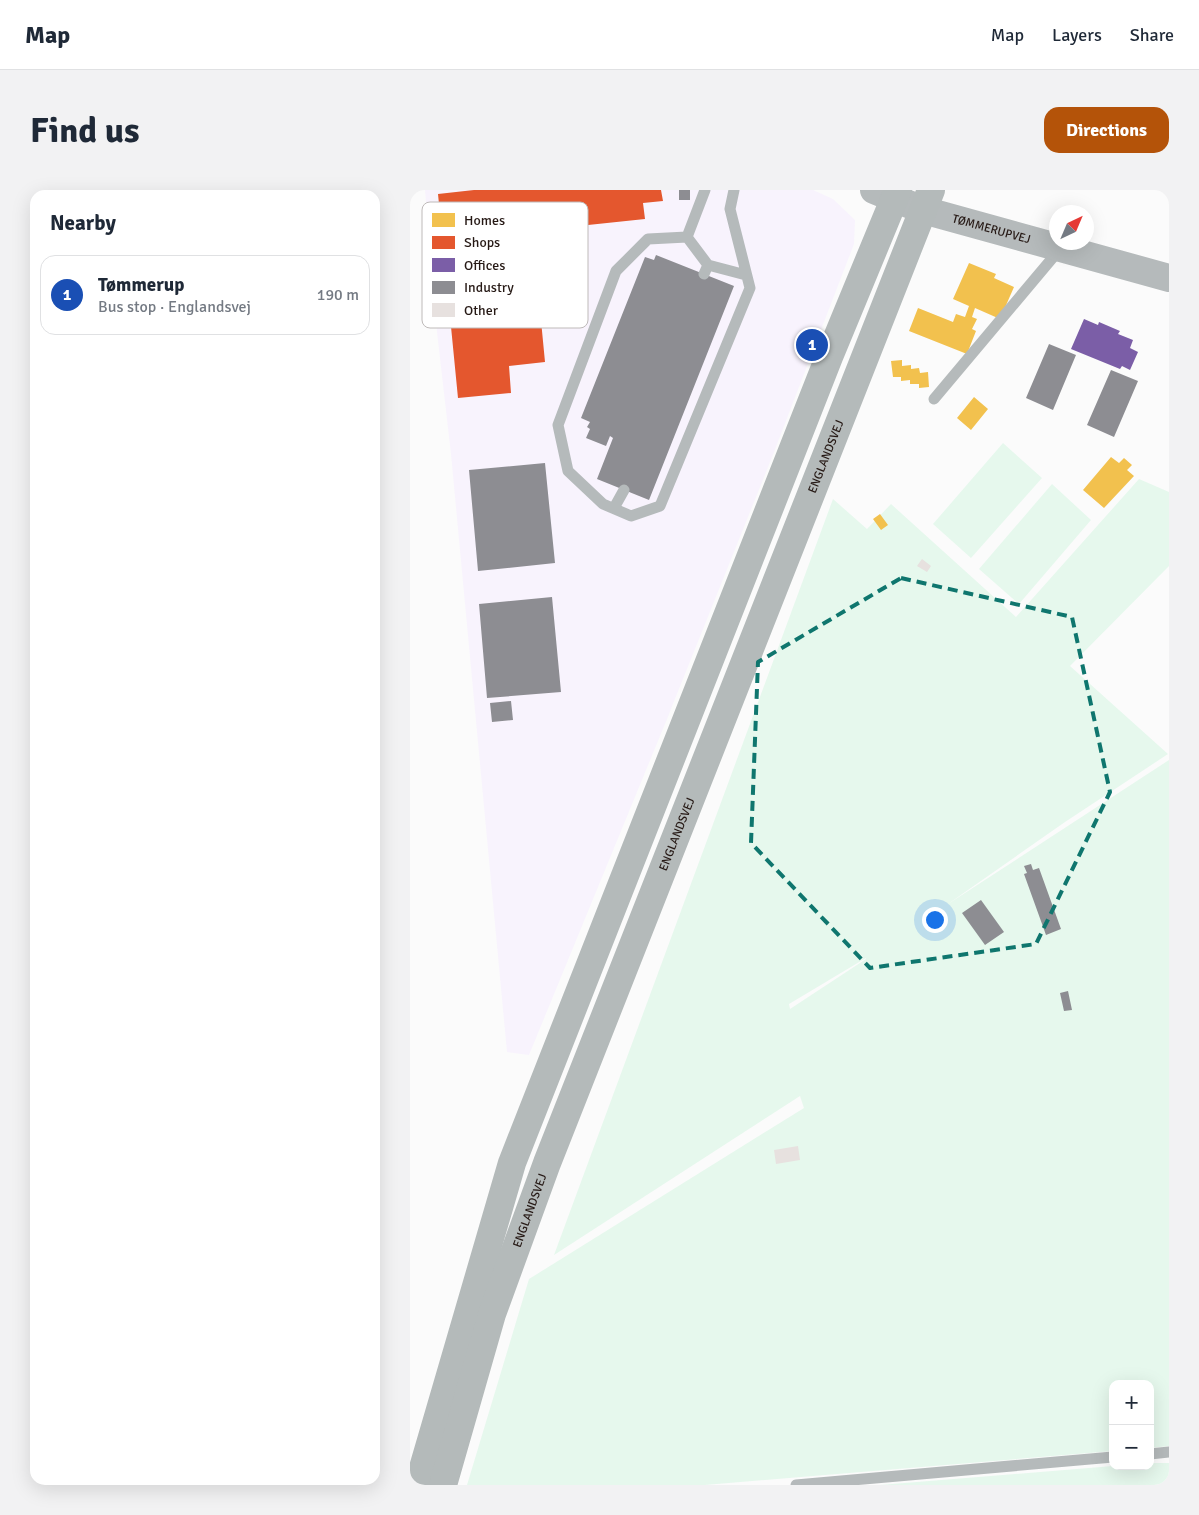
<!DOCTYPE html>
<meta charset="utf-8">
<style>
body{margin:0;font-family:Signika,sans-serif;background:#f2f2f3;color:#1f2937}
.controls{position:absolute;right:15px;bottom:15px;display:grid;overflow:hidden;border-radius:10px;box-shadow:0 5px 20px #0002}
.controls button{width:45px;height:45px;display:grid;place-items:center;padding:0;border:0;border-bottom:1px solid #e0e1e3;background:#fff;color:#1f2937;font:25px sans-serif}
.compass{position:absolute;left:639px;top:15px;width:45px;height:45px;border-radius:50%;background:#fff;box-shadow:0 5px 20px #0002;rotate:44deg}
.you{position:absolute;left:524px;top:729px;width:18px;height:18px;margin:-12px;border:4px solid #fff;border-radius:50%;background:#1a73e8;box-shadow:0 0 0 8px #1a73e833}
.badge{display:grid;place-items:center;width:32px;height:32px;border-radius:50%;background:#b45309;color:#fff;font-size:16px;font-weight:700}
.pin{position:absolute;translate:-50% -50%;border:2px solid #fff;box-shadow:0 1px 5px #0006}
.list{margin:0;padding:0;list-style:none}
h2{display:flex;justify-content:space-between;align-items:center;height:65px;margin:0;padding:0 20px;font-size:21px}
h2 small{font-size:16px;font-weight:400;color:#747a83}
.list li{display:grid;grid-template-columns:32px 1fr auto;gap:15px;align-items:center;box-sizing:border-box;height:80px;margin:0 10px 10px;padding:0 10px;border:1px solid #e0e1e3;border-radius:15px}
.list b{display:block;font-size:19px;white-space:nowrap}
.list p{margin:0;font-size:16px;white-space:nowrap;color:#747a83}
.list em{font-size:16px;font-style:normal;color:#747a83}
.map{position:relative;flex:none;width:759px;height:1295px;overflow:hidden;border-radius:15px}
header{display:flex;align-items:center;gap:30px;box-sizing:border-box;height:70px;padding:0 25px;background:#fff;border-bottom:1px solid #e0e1e3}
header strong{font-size:24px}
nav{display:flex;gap:28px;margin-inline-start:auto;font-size:18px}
.intro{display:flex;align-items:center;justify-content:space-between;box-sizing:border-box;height:120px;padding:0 30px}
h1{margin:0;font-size:35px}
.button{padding:12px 22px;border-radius:15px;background:#b45309;color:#fff;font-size:18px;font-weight:700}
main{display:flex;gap:30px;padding:0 30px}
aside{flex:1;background:#fff;border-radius:15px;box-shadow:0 5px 20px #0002}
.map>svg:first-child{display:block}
.industrial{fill:#f8f3fd}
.green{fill:#e6f8ed;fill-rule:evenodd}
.homes{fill:#f2c14e}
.shops{fill:#e4572e}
.offices{fill:#7b5ea7}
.industry{fill:#8d8d92}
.building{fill:#e7e1df}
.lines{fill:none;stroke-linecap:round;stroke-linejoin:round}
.service{stroke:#b5babb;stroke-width:11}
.tertiary{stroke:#b5babb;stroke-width:28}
.secondary{stroke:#b4baba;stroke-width:28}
.marked{fill:none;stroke:#0f766e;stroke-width:4;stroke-dasharray:10 6;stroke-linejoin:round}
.labels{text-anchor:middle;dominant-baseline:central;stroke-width:5;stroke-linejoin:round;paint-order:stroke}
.street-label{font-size:12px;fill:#261915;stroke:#fff}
.key{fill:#fff;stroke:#bebab9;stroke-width:1}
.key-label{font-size:14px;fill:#261915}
</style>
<header>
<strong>Map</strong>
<nav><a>Map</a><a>Layers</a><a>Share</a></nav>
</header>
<div class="intro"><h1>Find us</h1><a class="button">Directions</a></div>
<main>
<aside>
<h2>Nearby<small></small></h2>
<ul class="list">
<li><span class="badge" style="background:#1a4fb4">1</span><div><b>Tømmerup</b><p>Bus stop · Englandsvej</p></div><em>190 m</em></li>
</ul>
</aside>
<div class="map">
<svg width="759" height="1295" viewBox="0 0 759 1295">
<rect width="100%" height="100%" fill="#fbfbfb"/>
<path class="industrial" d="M 15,0 L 403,0 L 423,9 L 445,30 L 444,54 L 364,262 L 257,529 L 119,865 L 97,862 L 41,264 L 27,142 Z"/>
<path class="green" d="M 593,253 L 632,288 L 561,368 L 523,334 Z
M 729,289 L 759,302 L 759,376 L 660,476 L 758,564 L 655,632 L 538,714 L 759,570 L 759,1256 L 740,1258 L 740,1194 L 703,1194 L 703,1261 L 295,1295 L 57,1295 L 119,1089 L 394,918 L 390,906 L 144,1065 L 423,309 L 457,339 L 481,314 L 606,427 ZM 456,768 L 456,769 L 380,819 L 379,814 Z
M 642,294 L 681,330 L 609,414 L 569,379 Z
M 740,1273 L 759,1273 L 759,1295 L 470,1295 L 703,1276 L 740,1276 Z"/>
<path class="homes" d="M 559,73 L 586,84 L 584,88 L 604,97 L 590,129 L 565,118 L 562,127 L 567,129 L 562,139 L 566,141 L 557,164 L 499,141 L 508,118 L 543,132 L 546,124 L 555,127 L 559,116 L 543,109 Z
M 492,170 L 492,176 L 501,175 L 501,179 L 509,178 L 510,183 L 518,182 L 519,197 L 509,198 L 509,194 L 500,194 L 500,190 L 491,191 L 491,187 L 483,187 L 481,171 Z
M 564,207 L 578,219 L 561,240 L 547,228 Z
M 701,267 L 709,273 L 714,268 L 722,275 L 717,280 L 724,286 L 694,318 L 673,300 Z
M 470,324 L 478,335 L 471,340 L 463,329 Z"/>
<path class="shops" d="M 64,0 L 251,0 L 253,11 L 233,13 L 235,29 L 140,39 L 141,57 L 124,58 L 135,172 L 99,176 L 101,203 L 48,208 L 28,4 Z"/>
<path class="offices" d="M 674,129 L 688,135 L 689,132 L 710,141 L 708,144 L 723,150 L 720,158 L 728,162 L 720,180 L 712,176 L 710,179 L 661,159 Z"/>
<path class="industry" d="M 269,0 L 280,0 L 280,10 L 269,10 Z
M 246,65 L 324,96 L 239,310 L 187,289 L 203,248 L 200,246 L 196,256 L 176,248 L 180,239 L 177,237 L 180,232 L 171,228 L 235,67 L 244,70 Z
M 639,154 L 666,165 L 643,220 L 616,208 Z
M 701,180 L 728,191 L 704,247 L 677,235 Z
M 135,273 L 145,373 L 68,381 L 59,280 Z
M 142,407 L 151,502 L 77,508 L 69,414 Z
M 101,511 L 103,530 L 82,532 L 80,513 Z
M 621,674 L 623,680 L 629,678 L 651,739 L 636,745 L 614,684 L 617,683 L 614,676 Z
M 571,710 L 594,742 L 575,755 L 552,723 Z
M 658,801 L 662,820 L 654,821 L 650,803 Z"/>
<path class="building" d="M 512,369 L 521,376 L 517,382 L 507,376 Z
M 388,956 L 390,970 L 366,974 L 364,960 Z"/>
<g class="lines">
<path class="service" d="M 295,0 L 277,47 L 238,49 L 206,81 L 148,235 L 158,281 L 193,314 L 221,326 L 250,316 L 340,98 L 320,19 L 324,0
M 277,47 L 298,75 L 294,84
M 298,75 L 336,85
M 524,209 L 650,59
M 204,318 L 214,300
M 740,1264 L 759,1262
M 386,1295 L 703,1267"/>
<path class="tertiary" id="s1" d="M 464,0 L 513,20 L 759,88"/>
<g class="secondary">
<path d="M 8,1295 L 102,973 L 419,167 L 488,0"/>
<path id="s2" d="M 33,1295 L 82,1124 L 137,973 L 521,0"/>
</g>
</g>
<path class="marked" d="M 491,388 L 662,427 L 700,602 L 626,754 L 460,778 L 341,653 L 348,472 Z"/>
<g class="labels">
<g class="street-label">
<text stroke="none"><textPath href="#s1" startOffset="124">TØMMERUPVEJ</textPath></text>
<text stroke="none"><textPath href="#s2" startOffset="1098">ENGLANDSVEJ</textPath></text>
<text stroke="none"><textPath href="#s2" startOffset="692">ENGLANDSVEJ</textPath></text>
<text stroke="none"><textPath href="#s2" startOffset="288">ENGLANDSVEJ</textPath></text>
</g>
</g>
<rect x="12" y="12" width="166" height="126" rx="8" class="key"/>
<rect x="22" y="23" width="23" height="14" fill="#f2c14e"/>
<rect x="22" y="46" width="23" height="13" fill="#e4572e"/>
<rect x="22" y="68" width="23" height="14" fill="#7b5ea7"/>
<rect x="22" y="91" width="23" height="13" fill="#8d8d92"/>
<rect x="22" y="113" width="23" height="14" fill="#e7e1df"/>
<g class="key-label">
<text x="54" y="35">Homes</text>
<text x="54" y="57">Shops</text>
<text x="54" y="80">Offices</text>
<text x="54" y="102">Industry</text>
<text x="54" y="125">Other</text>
</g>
</svg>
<div class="controls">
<button>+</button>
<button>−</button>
</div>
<svg class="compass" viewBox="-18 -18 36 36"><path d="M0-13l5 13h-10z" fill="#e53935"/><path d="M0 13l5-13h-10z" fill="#747a83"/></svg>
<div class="you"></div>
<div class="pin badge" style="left:402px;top:155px;background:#1a4fb4">1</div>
</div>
</main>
